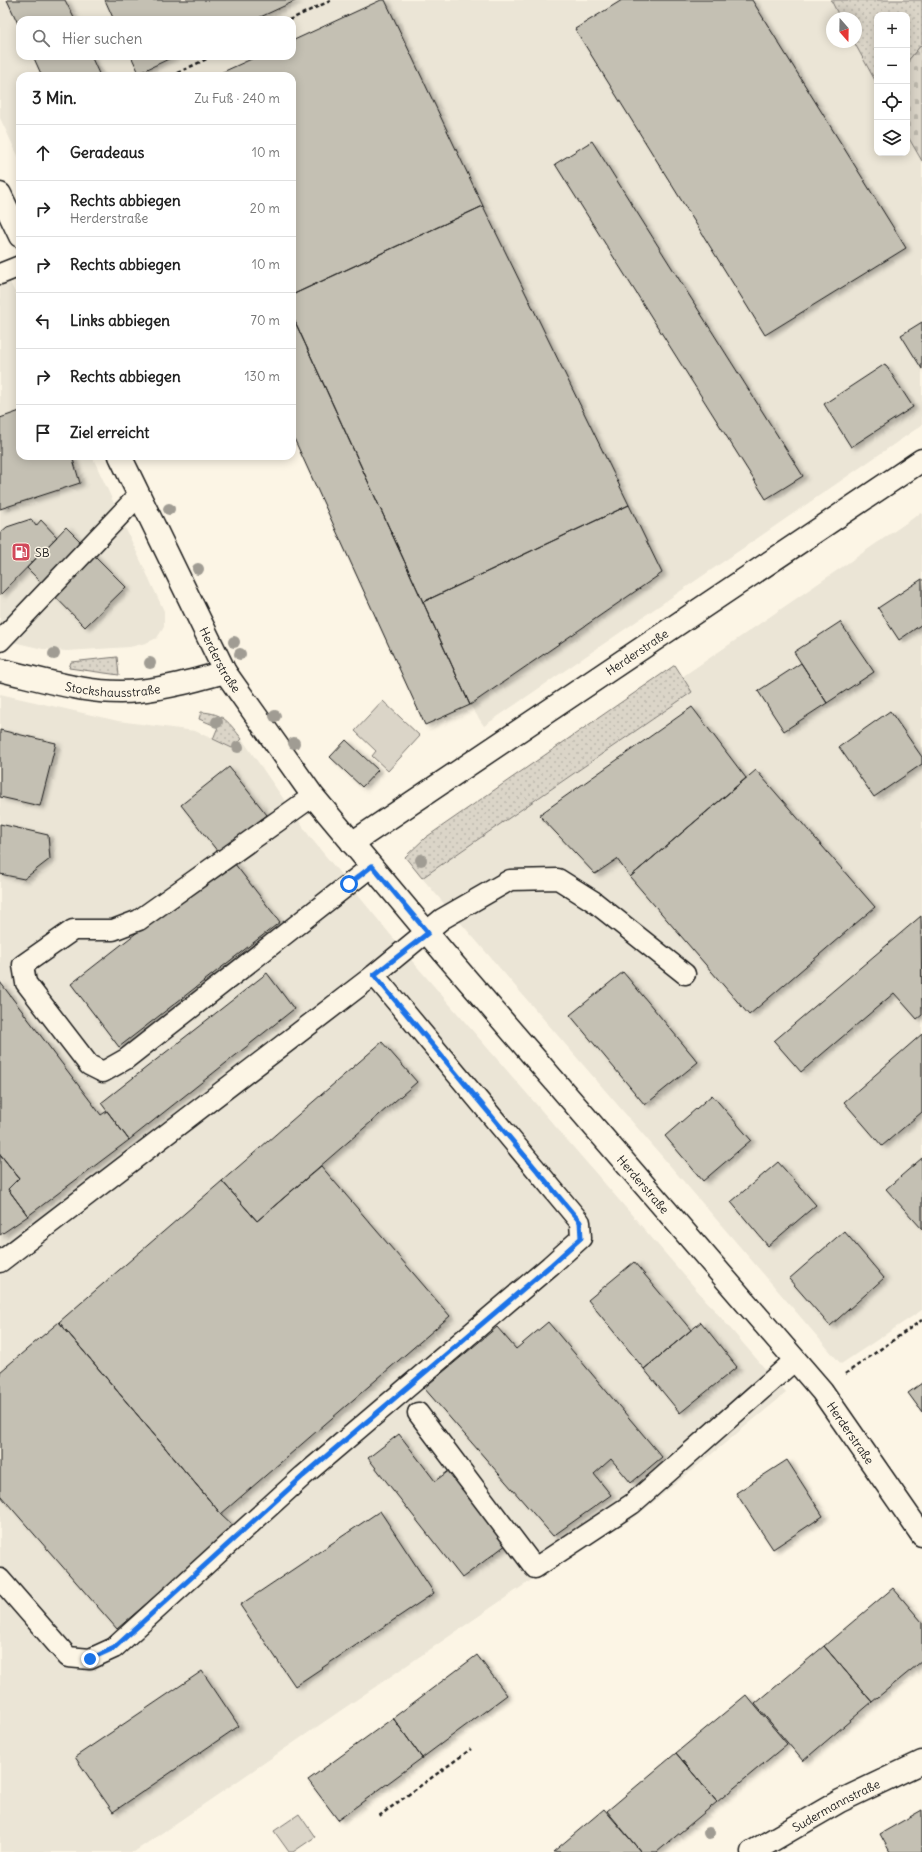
<!DOCTYPE html>
<html lang="de">
<meta charset="utf-8">
<style>
body{margin:0;font-family:Delius,sans-serif;background:#f2f2f2;color:#222}
.controls{position:absolute;right:12px;top:12px;display:grid;overflow:hidden;border-radius:8px;box-shadow:0 2px 10px #0003}
.controls button{width:36px;height:36px;display:grid;place-items:center;padding:0;border:0;border-bottom:1px solid #e0e0e0;background:#fff;color:#222;font:20px sans-serif}
.compass{position:absolute;left:826px;top:12px;width:36px;height:36px;border-radius:50%;background:#fff;box-shadow:0 2px 10px #0003;rotate:160deg}
.stop{position:absolute;width:12px;height:12px;margin:-9px;border:3px solid #1a73e8;border-radius:50%;background:#fff}
.stop.end{background:#1a73e8;border-color:#fff;box-shadow:0 1px 4px #0008}
.list{margin:0;padding:0;list-style:none}
h2{display:flex;justify-content:space-between;align-items:center;height:52px;margin:0;padding:0 16px;font-size:17px}
h2 small{font-size:13px;font-weight:400;color:#767676}
.list li{display:grid;grid-template-columns:26px 1fr auto;gap:12px;align-items:center;box-sizing:border-box;height:56px;padding:0 16px;border-top:1px solid #e0e0e0}
.list b{display:block;font-size:15px;white-space:nowrap}
.list p{margin:0;font-size:13px;white-space:nowrap;color:#767676}
.list em{font-size:13px;font-style:normal;color:#767676}
.icon{flex:none;width:22px;height:22px;fill:none;stroke:currentColor;stroke-width:2;stroke-linecap:round;stroke-linejoin:round}
.map{position:relative;flex:none;width:922px;height:1852px;overflow:hidden}
.search{position:absolute;background:#fff;box-shadow:0 2px 10px #0003;left:16px;top:16px;width:280px;height:44px;display:flex;align-items:center;gap:10px;box-sizing:border-box;padding:0 14px;border-radius:12px;color:#767676;font-size:15px}
.panel{position:absolute;background:#fff;box-shadow:0 2px 10px #0003;left:16px;top:72px;width:280px;height:388px;border-radius:12px}
.map>svg:first-child{display:block}
.built{fill:#ebe5d6;fill-rule:evenodd}
.grass{fill:url(#grass-dots);stroke:#7c7872}
.cemetery{fill:url(#cemetery-stones);stroke:#7c7872}
.park{fill:#dbd5c8;stroke:#7c7872}
.building{fill:#c4c0b3;stroke:#1c1c1c;filter:url(#shadow)}
.lines{fill:none;stroke-linecap:round;stroke-linejoin:round}
.lane-casing{stroke:#1c1c1c;stroke-width:23}
.street-casing{stroke:#1c1c1c;stroke-width:25}
.path{stroke:#1c1c1c;stroke-width:2.5;stroke-dasharray:4 3;stroke-linecap:butt}
.lane{stroke:#fcf5e5;stroke-width:20}
.street{stroke:#fcf5e5;stroke-width:22}
.tree{fill:#a09c93}
.route{stroke:#1a73e8;stroke-width:5}
.labels{text-anchor:middle;dominant-baseline:central;stroke-width:3;stroke-linejoin:round;paint-order:stroke}
.poi-label{font-size:12px;fill:#1c1c1c;stroke:#fcf5e5;text-anchor:start}
.street-label{font-size:12px;fill:#1c1c1c;stroke:#fcf5e5}
</style>
<div class="map">
<svg width="922" height="1852" viewBox="0 0 922 1852">
<defs>
<pattern id="grass-dots" width="8" height="8" patternUnits="userSpaceOnUse"><rect width="8" height="8" fill="#dbd5c8"/><path d="M2 2h.1M6 6h.1" fill="none" stroke="#bbb6ab" stroke-width="1.8" stroke-linecap="round"/></pattern>
<pattern id="cemetery-stones" width="16" height="16" patternUnits="userSpaceOnUse"><rect width="16" height="16" fill="#dbd5c8"/><path d="M2 7V4a2 2 0 0 1 4 0v3zM10 15v-3a2 2 0 0 1 4 0v3z" fill="#bbb6ab"/></pattern>
<filter id="shadow"><feDropShadow dx="4.5" dy="2.5" stdDeviation="2" flood-color="#0004"/></filter>
</defs>
<rect width="100%" height="100%" fill="#fcf5e5"/>
<filter id="ink" filterUnits="userSpaceOnUse"><feTurbulence type="fractalNoise" baseFrequency=".025" numOctaves="2"/><feDisplacementMap in="SourceGraphic" scale="8" xChannelSelector="R" yChannelSelector="G"/><feConvolveMatrix kernelMatrix="1 2 1 2 8 2 1 2 1" color-interpolation-filters="sRGB"/></filter>
<g filter="url(#ink)">
<path class="built" d="M 0,0 L 922,0 L 922,44 L 907,62 L 907,15 L 877,15 L 877,153 L 907,153 L 907,135 L 922,161 L 922,425 L 484,726 L 470,705 L 292,319 L 292,76 L 20,76 L 20,160 L 0,118 ZM 832,18 L 856,18 L 856,42 L 832,42 ZM 20,20 L 292,20 L 292,56 L 20,56 Z
M 0,261 L 20,303 L 20,456 L 92,456 L 164,611 L 164,627 L 157,638 L 146,643 L 130,647 L 67,651 L 43,649 L 0,639 Z
M 922,512 L 922,1310 L 841,1364 L 422,878 L 692,692 L 682,677 Z
M 0,694 L 118,721 L 195,731 L 232,748 L 242,739 L 310,837 L 413,962 L 786,1393 L 635,1517 L 530,1581 L 134,1852 L 0,1852 Z"/>
<path class="grass" d="M 831,0 L 922,0 L 922,44 L 907,62 L 907,15 L 877,15 L 877,84 L 854,42 L 856,42 L 856,18 L 840,18 Z
M 117,657 L 119,675 L 69,668 L 71,662 Z
M 675,665 L 692,692 L 422,878 L 405,857 L 425,838 Z
M 201,712 C 224,713 229,723 242,739 L 232,748 L 213,739 L 218,727 L 199,719 Z"/>
<path class="cemetery" d="M 922,44 L 922,161 L 907,135 L 907,62 Z"/>
<path class="park" d="M 383,701 L 420,736 L 388,771 L 372,756 L 376,751 L 355,731 Z
M 299,1814 L 315,1837 L 293,1852 L 289,1852 L 274,1831 Z"/>
<path class="building" d="M 7,0 L 65,0 L 75,20 L 20,20 L 20,28 Z
M 105,0 L 297,0 L 254,20 L 114,20 Z
M 381,0 L 385,0 L 483,206 L 292,295 L 292,76 L 214,76 L 258,56 L 292,56 L 292,41 Z
M 622,0 L 752,0 L 906,248 L 765,335 L 575,29 Z
M 33,56 L 91,56 L 100,76 L 42,76 Z
M 131,56 L 175,56 L 139,73 Z
M 592,141 L 803,476 L 766,499 L 555,164 Z
M 483,206 L 629,505 L 423,602 L 292,315 L 292,295 Z
M 292,315 L 470,705 L 425,725 L 292,434 Z
M 922,322 L 922,369 L 901,335 Z
M 885,364 L 913,407 L 851,447 L 824,404 Z
M 20,411 L 20,456 L 72,456 L 80,483 L 0,509 L 0,418 Z
M 629,505 L 662,573 L 470,705 L 423,602 Z
M 31,519 L 36,526 L 41,520 L 57,537 L 0,595 L 0,533 L 7,527 Z
M 66,527 L 126,587 L 85,627 L 27,568 Z
M 922,579 L 922,624 L 899,640 L 878,608 Z
M 840,622 L 874,672 L 827,703 L 794,652 Z
M 801,663 L 827,703 L 784,731 L 758,691 Z
M 692,707 L 746,778 L 630,877 L 617,859 L 595,874 L 539,815 Z
M 890,711 L 922,757 L 922,764 L 874,797 L 839,747 Z
M 0,730 L 56,743 L 40,806 L 0,797 Z
M 346,740 L 378,770 L 362,787 L 330,757 Z
M 229,767 L 267,815 L 218,852 L 181,805 Z
M 756,770 L 875,907 L 749,1015 L 630,877 Z
M 0,824 L 48,835 L 50,859 L 24,879 L 0,874 Z
M 231,859 L 280,922 L 119,1047 L 71,984 Z
M 921,916 L 922,1015 L 917,1019 L 894,993 L 801,1072 L 774,1041 Z
M 623,972 L 698,1062 L 645,1105 L 570,1015 Z
M 267,973 L 294,1009 L 129,1140 L 101,1103 Z
M 0,982 L 101,1115 L 107,1111 L 129,1140 L 28,1216 L 8,1189 L 19,1178 L 0,1154 Z
M 922,1034 L 922,1112 L 882,1146 L 844,1102 Z
M 382,1042 L 417,1082 L 257,1221 L 222,1181 Z
M 712,1095 L 751,1140 L 703,1181 L 665,1136 Z
M 0,1154 L 19,1178 L 8,1189 L 28,1216 L 0,1235 Z
M 922,1158 L 922,1229 L 886,1189 Z
M 778,1162 L 816,1205 L 768,1246 L 731,1202 Z
M 321,1166 L 450,1316 L 221,1514 L 59,1322 L 222,1181 L 257,1221 Z
M 844,1231 L 884,1278 L 830,1326 L 789,1279 Z
M 634,1262 L 691,1330 L 644,1369 L 588,1300 Z
M 59,1322 L 221,1514 L 235,1527 L 117,1629 L 0,1495 L 0,1372 Z
M 548,1322 L 662,1457 L 631,1483 L 611,1459 L 594,1474 L 611,1495 L 553,1536 L 424,1388 L 497,1327 L 516,1349 Z
M 701,1322 L 737,1367 L 680,1413 L 644,1369 Z
M 922,1383 L 922,1412 L 908,1393 Z
M 399,1434 L 435,1481 L 450,1470 L 507,1544 L 462,1578 L 368,1458 Z
M 787,1460 L 823,1516 L 773,1549 L 736,1493 Z
M 380,1511 L 434,1593 L 295,1686 L 240,1605 Z
M 893,1588 L 922,1622 L 922,1661 L 872,1702 L 824,1646 Z
M 824,1646 L 872,1702 L 803,1761 L 755,1704 Z
M 477,1655 L 507,1695 L 422,1758 L 393,1718 Z
M 202,1671 L 239,1726 L 113,1812 L 75,1757 Z
M 746,1695 L 787,1744 L 717,1802 L 676,1753 Z
M 393,1718 L 422,1758 L 338,1820 L 308,1780 Z
M 676,1753 L 717,1802 L 657,1852 L 641,1852 L 607,1811 Z
M 604,1809 L 641,1852 L 553,1852 Z
M 922,1810 L 922,1852 L 890,1852 L 880,1834 Z"/>
<g class="lines">
<defs>
<path id="lane" d="M 0,274 L 20,266
M 0,641 L 138,496
M 313,796 L 139,920 L 113,930 L 73,930 L 23,965 L 26,983 L 89,1065 L 103,1072 L 126,1059 L 372,866
M 0,1262 L 374,975 L 442,919 L 510,880 L 558,879 L 593,901 L 685,974
M 418,1413 L 535,1568 L 632,1504 L 795,1360
M 0,1579 L 68,1657 L 90,1659 L 114,1648 L 303,1476 L 550,1266 L 581,1238 L 580,1222 L 374,975"/>
<g id="street">
<path d="M 0,194 L 20,236"/>
<path id="s1" d="M 120,456 L 225,672 L 313,796 L 445,954 L 822,1391 L 922,1535"/>
<path id="s2" d="M 0,670 C 44,680 93,696 138,691 C 168,688 196,680 225,672"/>
<path id="s3" d="M 352,843 L 922,460"/>
<path id="s4" d="M 752,1852 L 840,1801 L 922,1762"/>
</g>
</defs>
<use href="#lane" class="lane-casing"/>
<use href="#street" class="street-casing"/>
<path class="path" d="M 289,20 L 332,0
M 171,76 L 213,56
M 845,1374 L 922,1320
M 379,1816 L 471,1749"/>
<use href="#lane" class="lane"/>
<use href="#street" class="street"/>
</g>
<g class="tree">
<circle cx="169" cy="509" r="6"/>
<circle cx="198" cy="569" r="6"/>
<circle cx="234" cy="642" r="6"/>
<circle cx="54" cy="654" r="6"/>
<circle cx="240" cy="654" r="6"/>
<circle cx="150" cy="663" r="6"/>
<circle cx="275" cy="716" r="6"/>
<circle cx="217" cy="722" r="6"/>
<circle cx="294" cy="743" r="6"/>
<circle cx="238" cy="747" r="6"/>
<circle cx="421" cy="860" r="6"/>
<circle cx="709" cy="1833" r="6"/>
</g>
</g>
<g class="lines" filter="url(#ink)">
<path class="route" d="M 90,1659 L 114,1648 L 303,1476 L 550,1266 L 581,1238 L 580,1222 L 374,975 L 428,933 L 372,866 L 349,884"/>
</g>
<defs>
<symbol id="fuel-square" viewBox="-11 -11 22 22"><rect x="-9" y="-9" width="18" height="18" rx="4" fill="#d1495b" stroke="#fcf5e5"/><path d="M-5.5-6h7V0h2V4h1.3V-2.5L3-4.5l.8-.8L6-3V5H2.5V1h-1V6h-7ZM-4.2-4.7v3.2H.2V-4.7Z" fill="#fff"/></symbol>
</defs>
<g fill-rule="evenodd">
<use href="#fuel-square" x="10" y="541" width="22" height="22"/>
</g>
<g class="labels">
<g class="poi-label">
<text x="35" y="552">SB</text>
</g>
<g class="street-label">
<text stroke="none"><textPath href="#s3" startOffset="343">Herderstraße</textPath></text>
<text stroke="none"><textPath href="#s1" startOffset="227">Herderstraße</textPath></text>
<text stroke="none"><textPath href="#s2" startOffset="115">Stockshausstraße</textPath></text>
<text stroke="none"><textPath href="#s1" startOffset="902">Herderstraße</textPath></text>
<text stroke="none"><textPath href="#s1" startOffset="1226">Herderstraße</textPath></text>
<text stroke="none"><textPath href="#s4" startOffset="96">Sudermannstraße</textPath></text>
</g>
</g>
</svg>
<div class="controls">
<button>+</button>
<button>−</button>
<button><svg class="icon" aria-label="locate" viewBox="0 0 24 24"><circle cx="12" cy="12" r="6"/><path d="M12 2v4M12 18v4M2 12h4M18 12h4"/></svg></button>
<button><svg class="icon" aria-label="layers" viewBox="0 0 24 24"><path d="M12 4l9 5-9 5-9-5zM3 14l9 5 9-5"/></svg></button>
</div>
<svg class="compass" viewBox="-18 -18 36 36"><path d="M0-13l5 13h-10z" fill="#e53935"/><path d="M0 13l5-13h-10z" fill="#767676"/></svg>
<div class="stop" style="left:349px;top:884px"></div>
<div class="stop end" style="left:90px;top:1659px"></div>
<div class="search"><svg class="icon" aria-label="search" viewBox="0 0 24 24"><circle cx="10" cy="10" r="6"/><path d="M15 15l6 6"/></svg>Hier suchen</div>
<section class="panel">
<h2>3 Min.<small>Zu Fuß · 240 m</small></h2>
<ul class="list">
<li><svg class="icon" aria-label="ahead" viewBox="0 0 24 24"><path d="M12 20V5M6 11l6-6 6 6"/></svg><div><b>Geradeaus</b></div><em>10 m</em></li>
<li><svg class="icon" aria-label="right" viewBox="0 0 24 24"><path d="M7 20v-9h11M14 6l5 5-5 5"/></svg><div><b>Rechts abbiegen</b><p>Herderstraße</p></div><em>20 m</em></li>
<li><svg class="icon" aria-label="right" viewBox="0 0 24 24"><path d="M7 20v-9h11M14 6l5 5-5 5"/></svg><div><b>Rechts abbiegen</b></div><em>10 m</em></li>
<li><svg class="icon" aria-label="left" viewBox="0 0 24 24"><path d="M17 20v-9H6M10 6l-5 5 5 5"/></svg><div><b>Links abbiegen</b></div><em>70 m</em></li>
<li><svg class="icon" aria-label="right" viewBox="0 0 24 24"><path d="M7 20v-9h11M14 6l5 5-5 5"/></svg><div><b>Rechts abbiegen</b></div><em>130 m</em></li>
<li><svg class="icon" aria-label="arrive" viewBox="0 0 24 24"><path d="M6 21V4h12l-3 4 3 4H6"/></svg><div><b>Ziel erreicht</b></div></li>
</ul>
</section>
</div>
